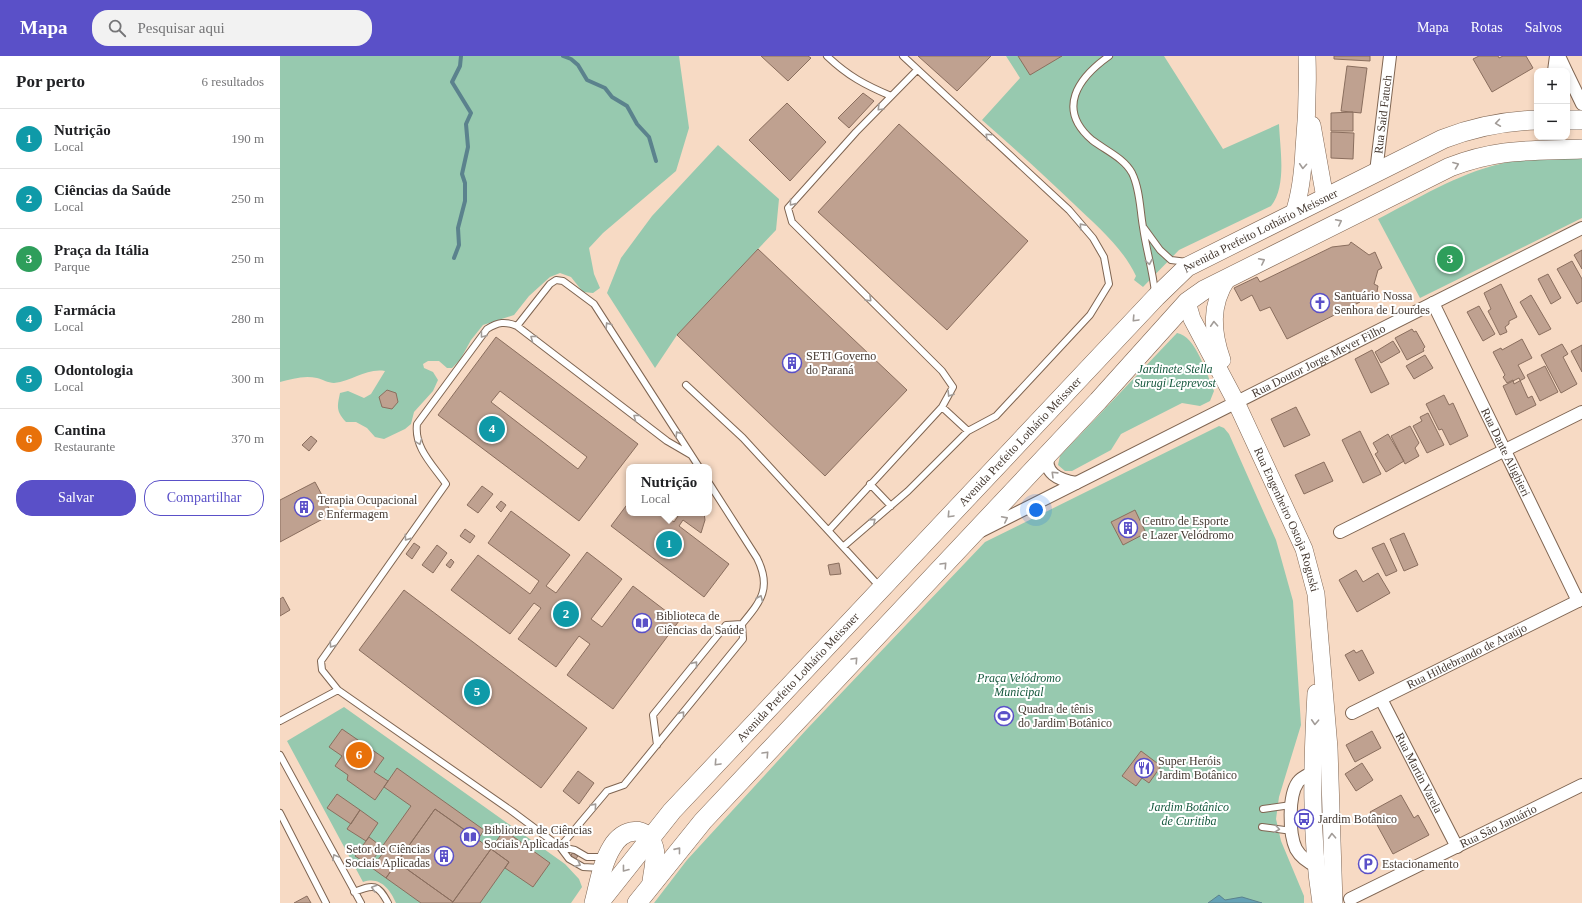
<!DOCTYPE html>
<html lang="pt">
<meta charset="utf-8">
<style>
body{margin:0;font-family:"Times New Roman",serif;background:#f2f2f2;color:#202124}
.controls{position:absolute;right:12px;top:12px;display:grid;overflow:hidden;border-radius:8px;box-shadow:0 2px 6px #0003}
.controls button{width:36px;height:36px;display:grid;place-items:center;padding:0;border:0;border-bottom:1px solid #e0e0e0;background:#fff;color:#202124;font:20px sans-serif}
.you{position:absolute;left:756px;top:454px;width:14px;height:14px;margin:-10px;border:3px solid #fff;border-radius:50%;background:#1a73e8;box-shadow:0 0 0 6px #1a73e833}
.badge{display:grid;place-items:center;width:26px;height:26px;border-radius:50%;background:#5a50c8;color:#fff;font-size:13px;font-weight:700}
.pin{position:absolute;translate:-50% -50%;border:2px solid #fff;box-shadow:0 1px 4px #0006}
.popup{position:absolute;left:346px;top:408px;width:86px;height:52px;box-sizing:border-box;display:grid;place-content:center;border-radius:8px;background:#fff;filter:drop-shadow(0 1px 3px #0005);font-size:13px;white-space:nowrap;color:#757577}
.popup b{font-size:15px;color:#202124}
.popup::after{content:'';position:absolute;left:50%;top:100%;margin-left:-8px;border:8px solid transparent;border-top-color:#fff}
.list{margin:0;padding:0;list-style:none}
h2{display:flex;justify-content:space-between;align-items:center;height:52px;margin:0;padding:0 16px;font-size:17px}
h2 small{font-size:13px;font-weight:400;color:#757577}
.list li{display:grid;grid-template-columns:26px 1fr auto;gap:12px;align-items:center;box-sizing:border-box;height:60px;padding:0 16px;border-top:1px solid #e0e0e0}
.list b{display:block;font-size:15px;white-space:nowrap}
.list p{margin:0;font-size:13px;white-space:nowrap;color:#757577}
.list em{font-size:13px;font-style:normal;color:#757577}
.actions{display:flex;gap:8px;padding:12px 16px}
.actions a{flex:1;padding:9px 0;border:1px solid #5a50c8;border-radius:16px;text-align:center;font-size:14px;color:#5a50c8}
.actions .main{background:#5a50c8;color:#fff}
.icon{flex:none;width:22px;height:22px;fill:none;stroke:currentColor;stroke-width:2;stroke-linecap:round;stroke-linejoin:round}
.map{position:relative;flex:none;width:1302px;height:847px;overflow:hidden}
header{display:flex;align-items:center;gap:24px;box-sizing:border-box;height:56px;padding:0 20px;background:#5a50c8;color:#fff}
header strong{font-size:19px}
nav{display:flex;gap:22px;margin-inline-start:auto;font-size:14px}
.search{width:280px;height:36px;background:#f2f2f2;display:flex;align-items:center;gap:10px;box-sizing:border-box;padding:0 14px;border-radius:16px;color:#757577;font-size:15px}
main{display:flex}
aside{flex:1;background:#fff}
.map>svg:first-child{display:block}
.green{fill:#97c9af}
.water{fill:#64a1b5;stroke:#5b828d}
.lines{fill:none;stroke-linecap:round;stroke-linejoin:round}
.stream{stroke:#5b828d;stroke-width:4}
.building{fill:#bfa190;stroke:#8a6e5e;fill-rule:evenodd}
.lane-casing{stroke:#7f6552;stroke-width:8}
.street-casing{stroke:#7f6552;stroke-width:14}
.secondary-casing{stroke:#7f6552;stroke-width:18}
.primary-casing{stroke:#7f6552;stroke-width:20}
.lane{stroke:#fff;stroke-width:6}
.street{stroke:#fff;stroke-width:12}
.secondary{stroke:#fff;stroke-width:17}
.primary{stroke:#fff;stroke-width:19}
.oneway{stroke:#a29c98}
.labels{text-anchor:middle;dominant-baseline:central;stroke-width:4;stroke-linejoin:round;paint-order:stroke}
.street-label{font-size:12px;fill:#453931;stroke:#fff}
.poi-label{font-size:12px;fill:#453931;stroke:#fff;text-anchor:start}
.park-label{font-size:12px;font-style:italic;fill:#15583d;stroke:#fff}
</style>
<header>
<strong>Mapa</strong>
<div class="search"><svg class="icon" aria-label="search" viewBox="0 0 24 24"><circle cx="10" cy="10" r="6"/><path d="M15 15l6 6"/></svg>Pesquisar aqui</div>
<nav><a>Mapa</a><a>Rotas</a><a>Salvos</a></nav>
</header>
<main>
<aside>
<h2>Por perto<small>6 resultados</small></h2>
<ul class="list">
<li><span class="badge" style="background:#0f9aa8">1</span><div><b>Nutrição</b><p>Local</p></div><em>190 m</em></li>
<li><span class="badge" style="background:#0f9aa8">2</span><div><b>Ciências da Saúde</b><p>Local</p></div><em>250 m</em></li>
<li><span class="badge" style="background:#2e9e5b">3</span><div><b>Praça da Itália</b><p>Parque</p></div><em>250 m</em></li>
<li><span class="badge" style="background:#0f9aa8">4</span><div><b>Farmácia</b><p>Local</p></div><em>280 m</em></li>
<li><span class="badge" style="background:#0f9aa8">5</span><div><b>Odontologia</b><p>Local</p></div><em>300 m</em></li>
<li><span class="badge" style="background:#e8710a">6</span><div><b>Cantina</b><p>Restaurante</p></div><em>370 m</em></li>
</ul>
<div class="actions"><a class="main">Salvar</a><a>Compartilhar</a></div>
</aside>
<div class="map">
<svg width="1302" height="847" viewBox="0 0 1302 847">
<rect width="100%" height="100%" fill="#f7dac4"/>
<path class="green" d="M 0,0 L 399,0 L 409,72 L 396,115 L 323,177 L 309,192 L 314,218 L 320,232 L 313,237 L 303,236 L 291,221 L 280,217 L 270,221 L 249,240 L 234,259 L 203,269 L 191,284 L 180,304 L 172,312 L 167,312 L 159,305 L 148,305 L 143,308 L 144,312 L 153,316 L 158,324 L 153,335 L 134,356 L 131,368 L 125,373 L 104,383 L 95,381 L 87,372 L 76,366 L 66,366 C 56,355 57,351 60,337 L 68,335 L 84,342 L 91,338 L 105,315 C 86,312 73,325 54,327 C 48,327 42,323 37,322 C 24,319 12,323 0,326 Z
M 726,0 L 884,0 L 943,93 L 999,68 C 1000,93 1007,130 991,150 L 899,194 L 863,231 L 854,224 L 856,220 C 843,192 817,170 795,149 C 765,120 734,92 702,64 L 740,22 Z
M 438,89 L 499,143 L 496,174 L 397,279 L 375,312 L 327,237 L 341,202 L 372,160 Z
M 1302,102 L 1302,162 L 1140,242 L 1098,163 C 1137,143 1177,118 1220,108 C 1247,102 1275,103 1302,102 Z
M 897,277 C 916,280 927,319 934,335 L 930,345 L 920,350 L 902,347 L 841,378 L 831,394 L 792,415 L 785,415 L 778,409 L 780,400 Z
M 939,370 L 944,372 L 949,378 L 996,484 L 1013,545 L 1021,669 L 999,741 L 996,763 L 1001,785 L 1024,840 L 1024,847 L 374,847 L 407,804 L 527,673 L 705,486 Z
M 64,651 L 285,808 L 299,823 L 302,831 L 291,847 L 116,847 C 110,833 100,820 83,826 L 7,685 Z"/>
<path class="water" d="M 939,839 L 945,844 L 962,841 L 982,847 L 928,847 Z"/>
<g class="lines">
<path class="stream" d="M 283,0 L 291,3 L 298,9 L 307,24 L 325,32 L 332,41 L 347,50 L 357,68 L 369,81 L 376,105
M 174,202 L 179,189 L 178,172 L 185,145 L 185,127 L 182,118 L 188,91 L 186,68 L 191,57 L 172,26 L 180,10 L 181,0"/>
</g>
<path class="building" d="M 481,0 L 528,0 L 531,2 L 508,25 Z
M 638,0 L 711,0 L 677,35 Z
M 738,0 L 782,0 L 750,19 Z
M 1054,0 L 1090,0 L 1090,5 L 1054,3 Z
M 1199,0 L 1218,0 L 1219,2 L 1223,0 L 1246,0 L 1253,12 L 1212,36 L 1193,3 Z
M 1067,10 L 1087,12 L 1081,57 L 1061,55 Z
M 583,37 L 594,45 L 569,72 L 558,62 Z
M 507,47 L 546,86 L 510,125 L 469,84 Z
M 1073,56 L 1073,75 L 1051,75 L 1051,57 Z
M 619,68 L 748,185 L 667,274 L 538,156 Z
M 1051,76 L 1074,77 L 1073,103 L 1051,102 Z
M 1071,186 L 1089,199 L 1095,196 L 1102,212 L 1098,214 L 1094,228 L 1098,230 L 1097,236 L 1095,238 L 1091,235 L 1080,246 L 1007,283 L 990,251 L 980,255 L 972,239 L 961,245 L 954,232 L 977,221 L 980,226 L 1052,191 L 1069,189 Z
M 478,193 L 627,334 L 545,420 L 397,279 Z
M 1302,194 L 1302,213 L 1294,199 Z
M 1292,205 L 1302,223 L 1302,245 L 1297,248 L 1277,213 Z
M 1268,218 L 1281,242 L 1271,248 L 1258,223 Z
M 1221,228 L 1237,261 L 1229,265 L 1229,268 L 1225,271 L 1227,276 L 1220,279 L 1208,255 L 1211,253 L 1204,237 Z
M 1251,239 L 1271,273 L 1259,279 L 1240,246 Z
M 1199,250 L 1215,278 L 1203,285 L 1187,256 Z
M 1132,273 L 1134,276 L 1136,275 L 1145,291 L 1143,293 L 1144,295 L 1127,304 L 1115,282 Z
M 216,281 L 358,388 L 299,465 L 158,359 ZM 220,335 L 307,401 L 298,413 L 211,346 Z
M 1242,283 L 1252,302 L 1238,309 L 1245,322 L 1234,328 L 1233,324 L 1227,327 L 1223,321 L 1225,319 L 1213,296 L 1221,292 L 1222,294 Z
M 1113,285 L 1120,296 L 1101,307 L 1095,296 Z
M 1282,288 L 1288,298 L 1283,301 L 1297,328 L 1281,337 L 1261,299 Z
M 1302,289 L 1302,316 L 1291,295 Z
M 1092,294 L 1109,328 L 1091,337 L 1075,303 Z
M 1145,299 L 1153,312 L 1134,323 L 1126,310 Z
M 1265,310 L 1278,336 L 1260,345 L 1247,319 Z
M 1239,322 L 1248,342 L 1252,340 L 1256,349 L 1236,359 L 1223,330 Z
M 107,334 L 116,337 L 118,346 L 112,353 L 102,351 L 99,341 Z
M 1164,339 L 1169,349 L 1173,347 L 1188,380 L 1170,389 L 1162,373 L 1159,374 L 1146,348 Z
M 1016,351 L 1030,379 L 1004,391 L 991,363 Z
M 1148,357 L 1164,389 L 1147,397 L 1133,370 L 1142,365 L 1140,361 Z
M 1130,370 L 1139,387 L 1135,392 L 1139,400 L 1125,408 L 1111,380 Z
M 1080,375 L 1101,418 L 1083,427 L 1062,384 Z
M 1108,378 L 1124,405 L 1106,416 L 1095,398 L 1098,396 L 1093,387 Z
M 31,380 L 37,385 L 29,395 L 22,389 Z
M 1044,406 L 1053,425 L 1024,438 L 1015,419 Z
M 35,426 L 52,458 L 0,486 L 0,444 Z
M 202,430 L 213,438 L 198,457 L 187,449 Z
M 221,445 L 226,449 L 221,456 L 216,451 Z
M 349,446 L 349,457 L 383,457 L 394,466 L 398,460 L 394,457 L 424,457 L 425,464 L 421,477 L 403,464 L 399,470 L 449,508 L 424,541 L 331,470 Z
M 855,454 L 866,477 L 843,489 L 831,466 Z
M 231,455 L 290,499 L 266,530 L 276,537 L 307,496 L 342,523 L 311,563 L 322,571 L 353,530 L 399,565 L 333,653 L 287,619 L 310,588 L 299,580 L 276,611 L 238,583 L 261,552 L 254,547 L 230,578 L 171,534 L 198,499 L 250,538 L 259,525 L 208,487 Z
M 185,473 L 195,480 L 190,487 L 180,480 Z
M 1124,477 L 1138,509 L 1124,515 L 1110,483 Z
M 134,487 L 140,491 L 132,503 L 126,498 Z
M 1104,487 L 1117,515 L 1106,520 L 1092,492 Z
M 157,489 L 167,497 L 153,517 L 142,509 Z
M 171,503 L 174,506 L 170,512 L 166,509 Z
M 559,507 L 561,518 L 550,519 L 548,509 Z
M 1076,514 L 1083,526 L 1098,517 L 1110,537 L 1077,556 L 1059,524 Z
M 124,534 L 307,672 L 261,732 L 79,594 Z
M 3,541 L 10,554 L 0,560 L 0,543 Z
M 1074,594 L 1076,597 L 1082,594 L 1094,617 L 1079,625 L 1065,599 Z
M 62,673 L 104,702 L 94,716 L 108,725 L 95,744 L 67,724 L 68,719 L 55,710 L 62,700 L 49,691 Z
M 1092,675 L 1101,692 L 1075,706 L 1066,689 Z
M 861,695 L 881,710 L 869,727 L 862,722 L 856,730 L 842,720 Z
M 1082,707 L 1093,724 L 1076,735 L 1065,718 Z
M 117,712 L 204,774 L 198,783 L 155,753 L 106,822 L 92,812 L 103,797 L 99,795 L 131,750 L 104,731 Z
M 298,715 L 314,727 L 299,748 L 283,735 Z
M 57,738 L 80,754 L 71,768 L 47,752 Z
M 1121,739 L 1134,762 L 1138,759 L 1149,779 L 1113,798 L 1090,756 Z
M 155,753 L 211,793 L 173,846 L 117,806 Z
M 80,754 L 98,767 L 86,785 L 67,773 Z
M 224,774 L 270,807 L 253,831 L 225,812 L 229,806 L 211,793 Z
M 89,781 L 102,791 L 89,809 L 75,800 Z
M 211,793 L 229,806 L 200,847 L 172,847 Z
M 293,796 L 298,800 L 295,804 L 290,801 Z
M 117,806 L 173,846 L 172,847 L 141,847 L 106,822 Z
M 27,840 L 31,847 L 14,847 Z"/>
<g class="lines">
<defs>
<path id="lane" d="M 547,0 C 568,20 585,29 611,40
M 829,0 C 798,22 776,53 812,84 C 825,94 844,102 852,117 C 860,133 860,154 863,171 C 866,193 873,215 875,237
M 864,172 L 880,194 L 891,204 L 907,206
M 237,270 L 270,228 L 276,224 L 283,225 L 314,248 L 419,411
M 406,329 L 463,382 L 600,531
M 662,351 L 688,375
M 590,428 L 611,450
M 549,474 L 662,351 L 673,331 L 662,315 L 512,166 L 508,152 L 576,76 L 637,14
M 564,490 L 628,435 L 688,375 L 716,360 L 810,259 L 829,228 L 824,201 L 813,182 L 789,154 L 623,0
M 0,665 L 58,634
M 377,689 L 373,659 L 446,569 L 462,568
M 0,699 L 81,847
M 983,753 L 1011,749
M 0,757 L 46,847
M 982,771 L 1012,775
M 280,791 L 327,735 L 344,729 L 463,583 L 462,568 C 481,545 492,532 477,502 L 429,427
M 280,791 L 295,794 L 307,801 L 324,801
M 321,812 L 303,811 L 289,803 L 280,791 L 233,756 L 58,634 L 42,614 L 41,605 L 166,428 C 153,409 134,392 137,368 L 207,273 C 218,266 225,265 237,270 L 387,385 L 411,399
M 74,836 C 94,828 98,828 108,847"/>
<g id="street">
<path d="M 1279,0 L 1286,15"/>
<path d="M 1274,15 L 1276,0"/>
<path d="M 1287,17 L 1302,48"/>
<path id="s1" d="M 1096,116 L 1110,0"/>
<path id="s2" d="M 1153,247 L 1298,545"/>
<path d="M 769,397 C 762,417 779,424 796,427"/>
<path id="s3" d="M 701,475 L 1302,172"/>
<path d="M 1060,476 L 1302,356"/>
<path id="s4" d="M 1101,643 L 1177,791"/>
<path id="s5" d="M 1072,657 L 1302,543"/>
<path d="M 1033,716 C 1028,719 1022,721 1018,726 C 1008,740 1009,778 1016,793 C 1021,802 1029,807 1038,811"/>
<path id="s6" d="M 1070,843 L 1302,729"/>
</g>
<g id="secondary">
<path d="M 1032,69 L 1045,142"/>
<path d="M 1014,157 C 1021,136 1023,115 1024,93 C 1027,62 1028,31 1027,0"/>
<path id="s7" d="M 907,246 L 912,263 L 956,346 L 1024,493 L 1036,538 L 1049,692 L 1054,847"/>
<path d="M 942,304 C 932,276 930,249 947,223"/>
<path d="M 1036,637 C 1032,706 1030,778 1041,847"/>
</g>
<g id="primary">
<path d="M 1287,64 L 1302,64"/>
<path d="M 314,847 C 319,828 322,807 332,791 C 343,772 367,768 374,792 C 377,803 373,815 372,826"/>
<path id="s8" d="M 319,847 L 392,755 L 876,241 L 907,211 L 1163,83 C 1194,71 1223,65 1257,64"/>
<path d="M 357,847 L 423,765 L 818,345 L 907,246 L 924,234 L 1170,111 C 1219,92 1251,95 1302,93"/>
</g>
</defs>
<use href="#lane" class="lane-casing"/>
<use href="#street" class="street-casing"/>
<use href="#secondary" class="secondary-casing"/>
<use href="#primary" class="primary-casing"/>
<use href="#lane" class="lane"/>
<use href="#street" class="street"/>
<use href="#secondary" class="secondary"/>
<use href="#primary" class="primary"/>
</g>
<defs><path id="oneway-chevron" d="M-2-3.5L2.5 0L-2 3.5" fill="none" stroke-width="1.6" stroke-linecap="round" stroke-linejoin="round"/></defs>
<g class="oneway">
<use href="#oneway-chevron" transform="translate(600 52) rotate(134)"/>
<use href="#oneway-chevron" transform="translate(1218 67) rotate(172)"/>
<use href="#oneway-chevron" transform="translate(708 80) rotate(-137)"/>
<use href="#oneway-chevron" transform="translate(1176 109) rotate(-21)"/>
<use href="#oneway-chevron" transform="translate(1023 110) rotate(94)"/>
<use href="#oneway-chevron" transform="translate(512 147) rotate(129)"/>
<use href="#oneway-chevron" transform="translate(1059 166) rotate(-27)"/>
<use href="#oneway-chevron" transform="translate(802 170) rotate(-131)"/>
<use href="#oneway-chevron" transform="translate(982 205) rotate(-27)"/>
<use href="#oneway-chevron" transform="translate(869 206) rotate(79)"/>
<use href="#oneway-chevron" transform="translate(589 243) rotate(44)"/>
<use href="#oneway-chevron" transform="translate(855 263) rotate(133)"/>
<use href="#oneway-chevron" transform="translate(934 268) rotate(-93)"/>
<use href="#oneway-chevron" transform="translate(328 269) rotate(-123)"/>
<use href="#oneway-chevron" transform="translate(203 279) rotate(127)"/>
<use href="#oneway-chevron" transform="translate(253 282) rotate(-143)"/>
<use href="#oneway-chevron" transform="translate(670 338) rotate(122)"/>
<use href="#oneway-chevron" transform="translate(356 361) rotate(-143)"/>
<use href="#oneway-chevron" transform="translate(398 378) rotate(-122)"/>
<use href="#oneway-chevron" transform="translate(139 386) rotate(70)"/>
<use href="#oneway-chevron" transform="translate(774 418) rotate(-136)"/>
<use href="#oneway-chevron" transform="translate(670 459) rotate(133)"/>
<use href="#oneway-chevron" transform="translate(725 463) rotate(-27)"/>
<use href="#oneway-chevron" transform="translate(593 465) rotate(-40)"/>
<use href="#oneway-chevron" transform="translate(127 482) rotate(125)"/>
<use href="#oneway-chevron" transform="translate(664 509) rotate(-47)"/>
<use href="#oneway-chevron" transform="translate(480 542) rotate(-67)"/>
<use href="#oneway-chevron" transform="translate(52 589) rotate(125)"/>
<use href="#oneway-chevron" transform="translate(575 604) rotate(-47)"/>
<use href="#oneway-chevron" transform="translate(415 608) rotate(-51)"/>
<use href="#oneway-chevron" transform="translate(402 658) rotate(-51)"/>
<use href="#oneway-chevron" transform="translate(1035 666) rotate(93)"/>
<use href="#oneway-chevron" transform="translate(486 698) rotate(-47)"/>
<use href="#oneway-chevron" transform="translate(437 707) rotate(133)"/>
<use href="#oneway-chevron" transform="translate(314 750) rotate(-49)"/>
<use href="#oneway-chevron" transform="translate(997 773) rotate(7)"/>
<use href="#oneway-chevron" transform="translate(1052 780) rotate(-93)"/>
<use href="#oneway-chevron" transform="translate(398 794) rotate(-51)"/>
<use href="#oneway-chevron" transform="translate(55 801) rotate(-118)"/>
<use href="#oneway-chevron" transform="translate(298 808) rotate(27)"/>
<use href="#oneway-chevron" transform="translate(345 813) rotate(128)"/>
<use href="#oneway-chevron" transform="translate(94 832) rotate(-164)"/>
</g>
<defs>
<symbol id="church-ring" viewBox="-11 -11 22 22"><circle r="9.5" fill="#fff" stroke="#5a50c8" stroke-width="1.5"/><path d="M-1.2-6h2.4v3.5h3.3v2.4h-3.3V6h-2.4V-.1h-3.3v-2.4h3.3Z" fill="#5a50c8"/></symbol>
<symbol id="building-ring" viewBox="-11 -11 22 22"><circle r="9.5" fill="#fff" stroke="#5a50c8" stroke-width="1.5"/><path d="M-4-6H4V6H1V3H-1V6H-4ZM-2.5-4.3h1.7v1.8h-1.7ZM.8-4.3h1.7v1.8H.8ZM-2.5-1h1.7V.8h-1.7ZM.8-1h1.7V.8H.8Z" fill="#5a50c8"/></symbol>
<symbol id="library-ring" viewBox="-11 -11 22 22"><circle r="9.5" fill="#fff" stroke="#5a50c8" stroke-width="1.5"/><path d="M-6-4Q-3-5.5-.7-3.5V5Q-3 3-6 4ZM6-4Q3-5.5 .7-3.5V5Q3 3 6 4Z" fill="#5a50c8"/></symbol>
<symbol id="stadium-ring" viewBox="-11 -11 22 22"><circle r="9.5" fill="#fff" stroke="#5a50c8" stroke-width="1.5"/><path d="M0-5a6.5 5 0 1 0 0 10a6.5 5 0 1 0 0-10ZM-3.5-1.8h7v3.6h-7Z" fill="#5a50c8"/></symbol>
<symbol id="restaurant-ring" viewBox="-11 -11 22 22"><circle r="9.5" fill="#fff" stroke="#5a50c8" stroke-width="1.5"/><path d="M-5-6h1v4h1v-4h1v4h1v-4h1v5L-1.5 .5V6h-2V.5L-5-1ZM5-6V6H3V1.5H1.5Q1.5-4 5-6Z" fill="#5a50c8"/></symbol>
<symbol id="bus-ring" viewBox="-11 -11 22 22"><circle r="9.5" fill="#fff" stroke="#5a50c8" stroke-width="1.5"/><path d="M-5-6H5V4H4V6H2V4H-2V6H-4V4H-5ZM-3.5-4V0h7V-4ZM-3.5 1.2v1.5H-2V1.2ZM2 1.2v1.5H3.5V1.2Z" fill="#5a50c8"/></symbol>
<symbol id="parking-ring" viewBox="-11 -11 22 22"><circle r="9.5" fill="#fff" stroke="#5a50c8" stroke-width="1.5"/><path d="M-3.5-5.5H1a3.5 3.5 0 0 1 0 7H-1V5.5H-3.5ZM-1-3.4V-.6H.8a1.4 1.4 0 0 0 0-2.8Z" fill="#5a50c8"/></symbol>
</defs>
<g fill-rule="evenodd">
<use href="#church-ring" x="1029" y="236" width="22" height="22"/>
<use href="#building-ring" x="501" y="296" width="22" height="22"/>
<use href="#building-ring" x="13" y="440" width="22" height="22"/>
<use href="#building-ring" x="837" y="461" width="22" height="22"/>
<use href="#library-ring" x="351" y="556" width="22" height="22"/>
<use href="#stadium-ring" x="713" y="649" width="22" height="22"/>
<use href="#restaurant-ring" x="853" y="701" width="22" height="22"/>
<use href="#bus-ring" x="1013" y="752" width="22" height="22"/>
<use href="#library-ring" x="179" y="770" width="22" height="22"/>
<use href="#building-ring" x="153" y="789" width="22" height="22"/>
<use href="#parking-ring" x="1077" y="797" width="22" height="22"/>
</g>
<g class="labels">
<g class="street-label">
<text stroke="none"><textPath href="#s1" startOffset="58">Rua Said Fatuch</textPath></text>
<text stroke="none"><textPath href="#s8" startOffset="948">Avenida Prefeito Lothário Meissner</textPath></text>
<text stroke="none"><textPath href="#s3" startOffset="378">Rua Doutor Jorge Meyer Filho</textPath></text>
<text stroke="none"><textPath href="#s8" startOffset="625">Avenida Prefeito Lothário Meissner</textPath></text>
<text stroke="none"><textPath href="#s2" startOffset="166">Rua Dante Alighieri</textPath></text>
<text stroke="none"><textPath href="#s7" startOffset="240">Rua Engenheiro Ostoja Roguski</textPath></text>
<text stroke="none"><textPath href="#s5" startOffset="128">Rua Hildebrando de Araújo</textPath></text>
<text stroke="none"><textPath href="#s8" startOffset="301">Avenida Prefeito Lothário Meissner</textPath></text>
<text stroke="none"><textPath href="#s4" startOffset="83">Rua Martin Varela</textPath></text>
<text stroke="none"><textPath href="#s6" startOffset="165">Rua São Januário</textPath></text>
</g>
<g class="poi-label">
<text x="1054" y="240">Santuário Nossa<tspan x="1054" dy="14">Senhora de Lourdes</tspan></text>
<text x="526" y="300">SETI Governo<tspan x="526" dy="14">do Paraná</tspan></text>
<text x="38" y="444">Terapia Ocupacional<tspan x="38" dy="14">e Enfermagem</tspan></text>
<text x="862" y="465">Centro de Esporte<tspan x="862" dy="14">e Lazer Velódromo</tspan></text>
<text x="376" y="560">Biblioteca de<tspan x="376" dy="14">Ciências da Saúde</tspan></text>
<text x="738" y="653">Quadra de tênis<tspan x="738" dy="14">do Jardim Botânico</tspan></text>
<text x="878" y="705">Super Heróis<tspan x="878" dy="14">Jardim Botânico</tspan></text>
<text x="1038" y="763">Jardim Botânico</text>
<text x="204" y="774">Biblioteca de Ciências<tspan x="204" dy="14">Sociais Aplicadas</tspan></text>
<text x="150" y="793" text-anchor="end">Setor de Ciências<tspan x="150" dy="14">Sociais Aplicadas</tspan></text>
<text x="1102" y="808">Estacionamento</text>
</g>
<g class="park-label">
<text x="895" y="313">Jardinete Stella<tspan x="895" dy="14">Surugi Leprevost</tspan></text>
<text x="739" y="622">Praça Velódromo<tspan x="739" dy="14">Municipal</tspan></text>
<text x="909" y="751">Jardim Botânico<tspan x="909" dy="14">de Curitiba</tspan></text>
</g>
</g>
</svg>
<div class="controls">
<button>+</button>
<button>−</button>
</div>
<div class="you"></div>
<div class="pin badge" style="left:389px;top:488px;background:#0f9aa8">1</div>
<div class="popup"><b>Nutrição</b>Local</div>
<div class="pin badge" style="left:286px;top:558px;background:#0f9aa8">2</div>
<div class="pin badge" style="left:1170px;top:203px;background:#2e9e5b">3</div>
<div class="pin badge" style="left:212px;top:373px;background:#0f9aa8">4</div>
<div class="pin badge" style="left:197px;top:636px;background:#0f9aa8">5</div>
<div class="pin badge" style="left:79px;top:699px;background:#e8710a">6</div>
</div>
</main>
